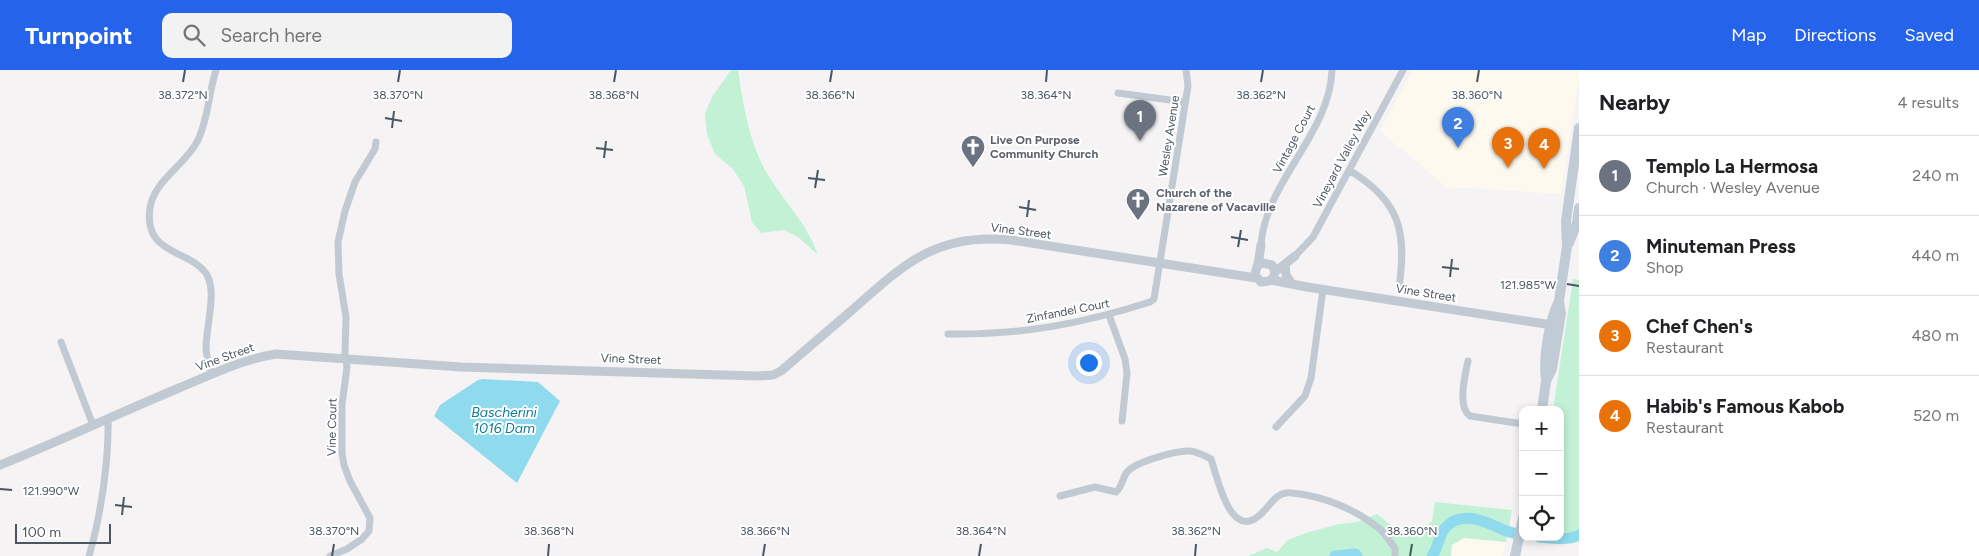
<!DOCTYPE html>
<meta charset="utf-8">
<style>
body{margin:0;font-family:Figtree,sans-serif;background:#f2f2f2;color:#202124}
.controls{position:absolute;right:15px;bottom:15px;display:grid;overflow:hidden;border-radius:10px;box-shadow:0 2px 8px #0003}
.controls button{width:45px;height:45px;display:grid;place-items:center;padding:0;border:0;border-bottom:1px solid #e0e0e0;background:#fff;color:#202124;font:25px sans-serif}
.scale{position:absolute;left:15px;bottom:12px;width:96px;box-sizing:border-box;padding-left:5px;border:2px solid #4a5661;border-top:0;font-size:14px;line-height:18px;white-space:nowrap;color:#4a5661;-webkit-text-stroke:4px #fff;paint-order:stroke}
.you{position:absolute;left:1088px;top:292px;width:18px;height:18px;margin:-12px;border:4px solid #fff;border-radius:50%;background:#1a73e8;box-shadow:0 0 0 8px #1a73e833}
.badge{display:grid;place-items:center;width:32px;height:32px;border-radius:50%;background:#2563eb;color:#fff;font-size:16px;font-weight:700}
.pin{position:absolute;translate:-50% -41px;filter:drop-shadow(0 1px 2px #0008)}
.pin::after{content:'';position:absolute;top:26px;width:18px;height:15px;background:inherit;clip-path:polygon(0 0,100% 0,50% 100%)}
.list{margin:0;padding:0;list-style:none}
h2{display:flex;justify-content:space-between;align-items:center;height:65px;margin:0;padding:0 20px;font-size:21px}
h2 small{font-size:16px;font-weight:400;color:#757577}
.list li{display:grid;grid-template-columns:32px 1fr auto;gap:15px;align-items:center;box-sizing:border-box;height:80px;padding:0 20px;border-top:1px solid #e0e0e0}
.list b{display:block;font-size:19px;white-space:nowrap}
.list p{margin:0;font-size:16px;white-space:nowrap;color:#757577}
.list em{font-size:16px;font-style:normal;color:#757577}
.icon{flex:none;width:28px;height:28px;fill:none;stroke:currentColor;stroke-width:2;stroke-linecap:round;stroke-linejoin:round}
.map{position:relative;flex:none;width:1579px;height:486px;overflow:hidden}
header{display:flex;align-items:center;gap:30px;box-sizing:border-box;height:70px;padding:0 25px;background:#2563eb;color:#fff}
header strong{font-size:24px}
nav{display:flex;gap:28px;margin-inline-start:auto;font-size:18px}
.search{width:350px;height:45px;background:#f2f2f2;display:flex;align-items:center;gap:12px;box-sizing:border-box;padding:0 18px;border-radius:10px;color:#757577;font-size:19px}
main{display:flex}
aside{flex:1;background:#fff}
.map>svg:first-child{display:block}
.commercial{fill:#fdf9ef}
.green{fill:#c3f1d5}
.water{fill:#90daee}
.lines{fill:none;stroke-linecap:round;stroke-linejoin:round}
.river{stroke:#90daee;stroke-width:11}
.minor{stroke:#c1cad2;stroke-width:7}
.tertiary{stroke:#c1cad2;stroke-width:9}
.secondary{stroke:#c1cbd6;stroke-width:10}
.ticks{fill:none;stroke:#4a5661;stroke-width:2}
.labels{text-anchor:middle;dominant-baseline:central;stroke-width:4;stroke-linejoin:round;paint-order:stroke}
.street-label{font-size:12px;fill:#4a5661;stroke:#fff}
.worship-label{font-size:12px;font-weight:bold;fill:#5b616d;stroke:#fff;text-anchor:start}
.water-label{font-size:14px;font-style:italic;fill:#0c7c9b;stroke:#fff}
.ticks-label{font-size:12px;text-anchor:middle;fill:#4a5661;stroke:#fff;stroke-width:4;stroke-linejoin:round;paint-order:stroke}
</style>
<header>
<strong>Turnpoint</strong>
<div class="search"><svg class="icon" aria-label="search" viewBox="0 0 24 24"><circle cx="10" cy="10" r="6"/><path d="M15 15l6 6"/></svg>Search here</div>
<nav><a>Map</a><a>Directions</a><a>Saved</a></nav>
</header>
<main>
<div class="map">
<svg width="1579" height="486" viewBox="0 0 1579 486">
<rect width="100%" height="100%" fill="#f5f3f3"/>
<path class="commercial" d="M 1413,0 L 1579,0 L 1579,10 L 1561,124 L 1446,117 L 1380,61 Z
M 1464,468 L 1506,472 L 1503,486 L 1451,486 L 1452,475 Z"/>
<path class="green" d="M 731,0 L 738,0 C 742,28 748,64 760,90 C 776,125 805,147 818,185 L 798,167 L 784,160 L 761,163 L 752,152 L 744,116 L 732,98 L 715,84 L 707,64 L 705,44 L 712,27 Z
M 1573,209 L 1579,210 L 1579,468 L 1558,471 L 1532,470 L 1533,467 L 1560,467 L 1560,340 L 1553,340 Z
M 1435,432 L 1512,440 L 1506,472 L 1464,468 L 1452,475 L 1451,486 L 1248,486 L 1267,478 L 1277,482 L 1288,470 L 1306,463 L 1339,454 L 1357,452 L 1377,444 L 1398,461 L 1414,467 L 1432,451 Z"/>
<path class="water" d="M 483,309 L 538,312 L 560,331 L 517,413 L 434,346 L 440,335 L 478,310 Z"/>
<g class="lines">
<path class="river" d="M 1539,467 C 1551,468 1568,471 1579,465
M 1335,486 L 1355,484 L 1357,486
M 1432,486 C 1438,479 1438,467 1445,458 C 1461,439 1486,452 1504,460 C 1510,463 1516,463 1523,465"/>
<path class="minor" d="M 1118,23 L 1185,32
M 1349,100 C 1400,131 1407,161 1399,217
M 1261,175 C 1265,112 1330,64 1332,0
M 1295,186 L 1313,167 L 1403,0
M 1109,245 L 1125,289 L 1127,303 L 1122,351
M 948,264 C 1022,265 1081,254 1150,232 L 1154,229 L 1188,16 L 1186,0
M 61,272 L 93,355
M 1468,291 C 1465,305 1457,337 1470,346 L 1523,354
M 211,303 C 209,294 206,286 206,277 C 206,257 217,222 207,205 C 191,179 143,186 150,138 C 154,110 186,95 198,70 C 208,49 209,22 216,0
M 1276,357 L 1305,326 L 1311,308 L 1323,219
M 1060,426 L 1095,417 L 1116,422 C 1123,416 1122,408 1127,402 C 1135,392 1177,380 1190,381 C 1198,382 1204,385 1211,389 C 1218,409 1231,476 1263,442 C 1270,435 1276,424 1286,423 C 1291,422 1297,424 1301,424 C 1330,429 1358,441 1381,460 C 1386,465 1390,472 1395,478 L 1395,486
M 89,486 C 101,445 109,390 108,348
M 330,486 L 347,479 L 362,469 L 369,461 L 370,448 L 350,411 L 344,395 L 342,383 L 342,335 L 347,297 L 345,284 L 346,247 L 339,204 L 338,172 L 345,141 L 355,112 L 375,79 L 376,72"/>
<path class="tertiary" d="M 1285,194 L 1286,205 L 1290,211
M 1258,195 L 1261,175
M 1275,202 L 1272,195 L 1263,193 L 1257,196 L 1255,205 L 1261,212 L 1269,211 L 1273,208 L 1275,202 L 1295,186
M 1271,210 L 1307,217 L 1552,255
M 0,395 C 60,371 119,343 179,318 C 211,305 240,290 276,284 L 461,297 L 757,306 L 773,305 L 781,301 C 804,281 828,261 851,241 C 903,195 936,162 1011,170 L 1256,208"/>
<path class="secondary" d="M 1569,173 L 1577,153 L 1579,138
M 1546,310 C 1543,288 1549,251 1559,231
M 1542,340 L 1546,311 L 1552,299 L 1561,243 L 1559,231 L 1567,176 L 1566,151 L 1579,58
M 1515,486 L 1523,448"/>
</g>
<path class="ticks" d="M 183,12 L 185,0M 398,12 L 400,0M 614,12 L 616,0M 830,12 L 832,0M 1046,12 L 1047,0M 1261,12 L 1263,0M 1477,12 L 1479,0M 385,48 L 402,51M 392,58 L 394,41M 596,78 L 613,80M 604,88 L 606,71M 808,108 L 825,110M 815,118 L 818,100M 1019,137 L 1036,140M 1027,147 L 1029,130M 1231,167 L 1248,170M 1238,177 L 1241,160M 1442,197 L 1459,199M 1450,207 L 1452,189M 1567,214 L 1579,216M 0,419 L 12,420M 115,435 L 132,437M 122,445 L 124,427M 332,486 L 334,474M 548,486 L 549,474M 763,486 L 765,474M 979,486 L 981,474M 1195,486 L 1196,474M 1410,486 L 1412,474"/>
<defs>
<symbol id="church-pin" viewBox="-11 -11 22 30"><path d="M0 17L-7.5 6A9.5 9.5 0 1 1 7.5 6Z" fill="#6b7280" stroke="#fff"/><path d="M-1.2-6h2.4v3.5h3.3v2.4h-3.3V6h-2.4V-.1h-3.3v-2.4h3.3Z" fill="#fff"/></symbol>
</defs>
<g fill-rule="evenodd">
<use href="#church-pin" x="959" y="63" width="28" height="38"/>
<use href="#church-pin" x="1124" y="116" width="28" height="38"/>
</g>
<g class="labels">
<g class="street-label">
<text transform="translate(1169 66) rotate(-81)">Wesley Avenue</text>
<text transform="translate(1294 69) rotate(-62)">Vintage Court</text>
<text transform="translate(1342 89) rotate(-62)">Vineyard Valley Way</text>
<text transform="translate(1021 161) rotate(7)">Vine Street</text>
<text transform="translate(1426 223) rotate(9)">Vine Street</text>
<text transform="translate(1068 241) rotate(-11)">Zinfandel Court</text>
<text transform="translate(225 287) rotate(-20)">Vine Street</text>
<text transform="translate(631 289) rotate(2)">Vine Street</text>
<text transform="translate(332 357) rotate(-89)">Vine Court</text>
</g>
<g class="worship-label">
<text x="990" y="70">Live On Purpose<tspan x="990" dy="14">Community Church</tspan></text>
<text x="1156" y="123">Church of the<tspan x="1156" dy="14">Nazarene of Vacaville</tspan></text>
</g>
<g class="water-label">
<text x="504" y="342">Bascherini<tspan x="504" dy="16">1016 Dam</tspan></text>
</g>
</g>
<g class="ticks-label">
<text x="183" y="29">38.372°N</text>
<text x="398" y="29">38.370°N</text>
<text x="614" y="29">38.368°N</text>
<text x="830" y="29">38.366°N</text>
<text x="1046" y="29">38.364°N</text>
<text x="1261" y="29">38.362°N</text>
<text x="1477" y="29">38.360°N</text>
<text x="1528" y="219">121.985°W</text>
<text x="51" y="425">121.990°W</text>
<text x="334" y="465">38.370°N</text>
<text x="549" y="465">38.368°N</text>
<text x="765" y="465">38.366°N</text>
<text x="981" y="465">38.364°N</text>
<text x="1196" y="465">38.362°N</text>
<text x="1412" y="465">38.360°N</text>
</g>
</svg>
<div class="controls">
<button>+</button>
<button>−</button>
<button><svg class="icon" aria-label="locate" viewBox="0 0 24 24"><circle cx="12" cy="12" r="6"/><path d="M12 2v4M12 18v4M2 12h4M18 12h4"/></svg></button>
</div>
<div class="scale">100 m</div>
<div class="you"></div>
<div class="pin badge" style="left:1140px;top:71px;background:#6b7280">1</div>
<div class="pin badge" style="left:1458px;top:78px;background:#3f7fe0">2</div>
<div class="pin badge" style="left:1508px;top:98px;background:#e8710a">3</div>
<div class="pin badge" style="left:1544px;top:99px;background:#e8710a">4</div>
</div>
<aside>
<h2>Nearby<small>4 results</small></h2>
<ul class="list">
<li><span class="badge" style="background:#6b7280">1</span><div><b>Templo La Hermosa</b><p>Church · Wesley Avenue</p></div><em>240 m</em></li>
<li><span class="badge" style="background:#3f7fe0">2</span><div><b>Minuteman Press</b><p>Shop</p></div><em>440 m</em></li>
<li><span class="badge" style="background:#e8710a">3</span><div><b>Chef Chen's</b><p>Restaurant</p></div><em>480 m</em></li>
<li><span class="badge" style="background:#e8710a">4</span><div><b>Habib's Famous Kabob</b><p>Restaurant</p></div><em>520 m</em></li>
</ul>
</aside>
</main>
